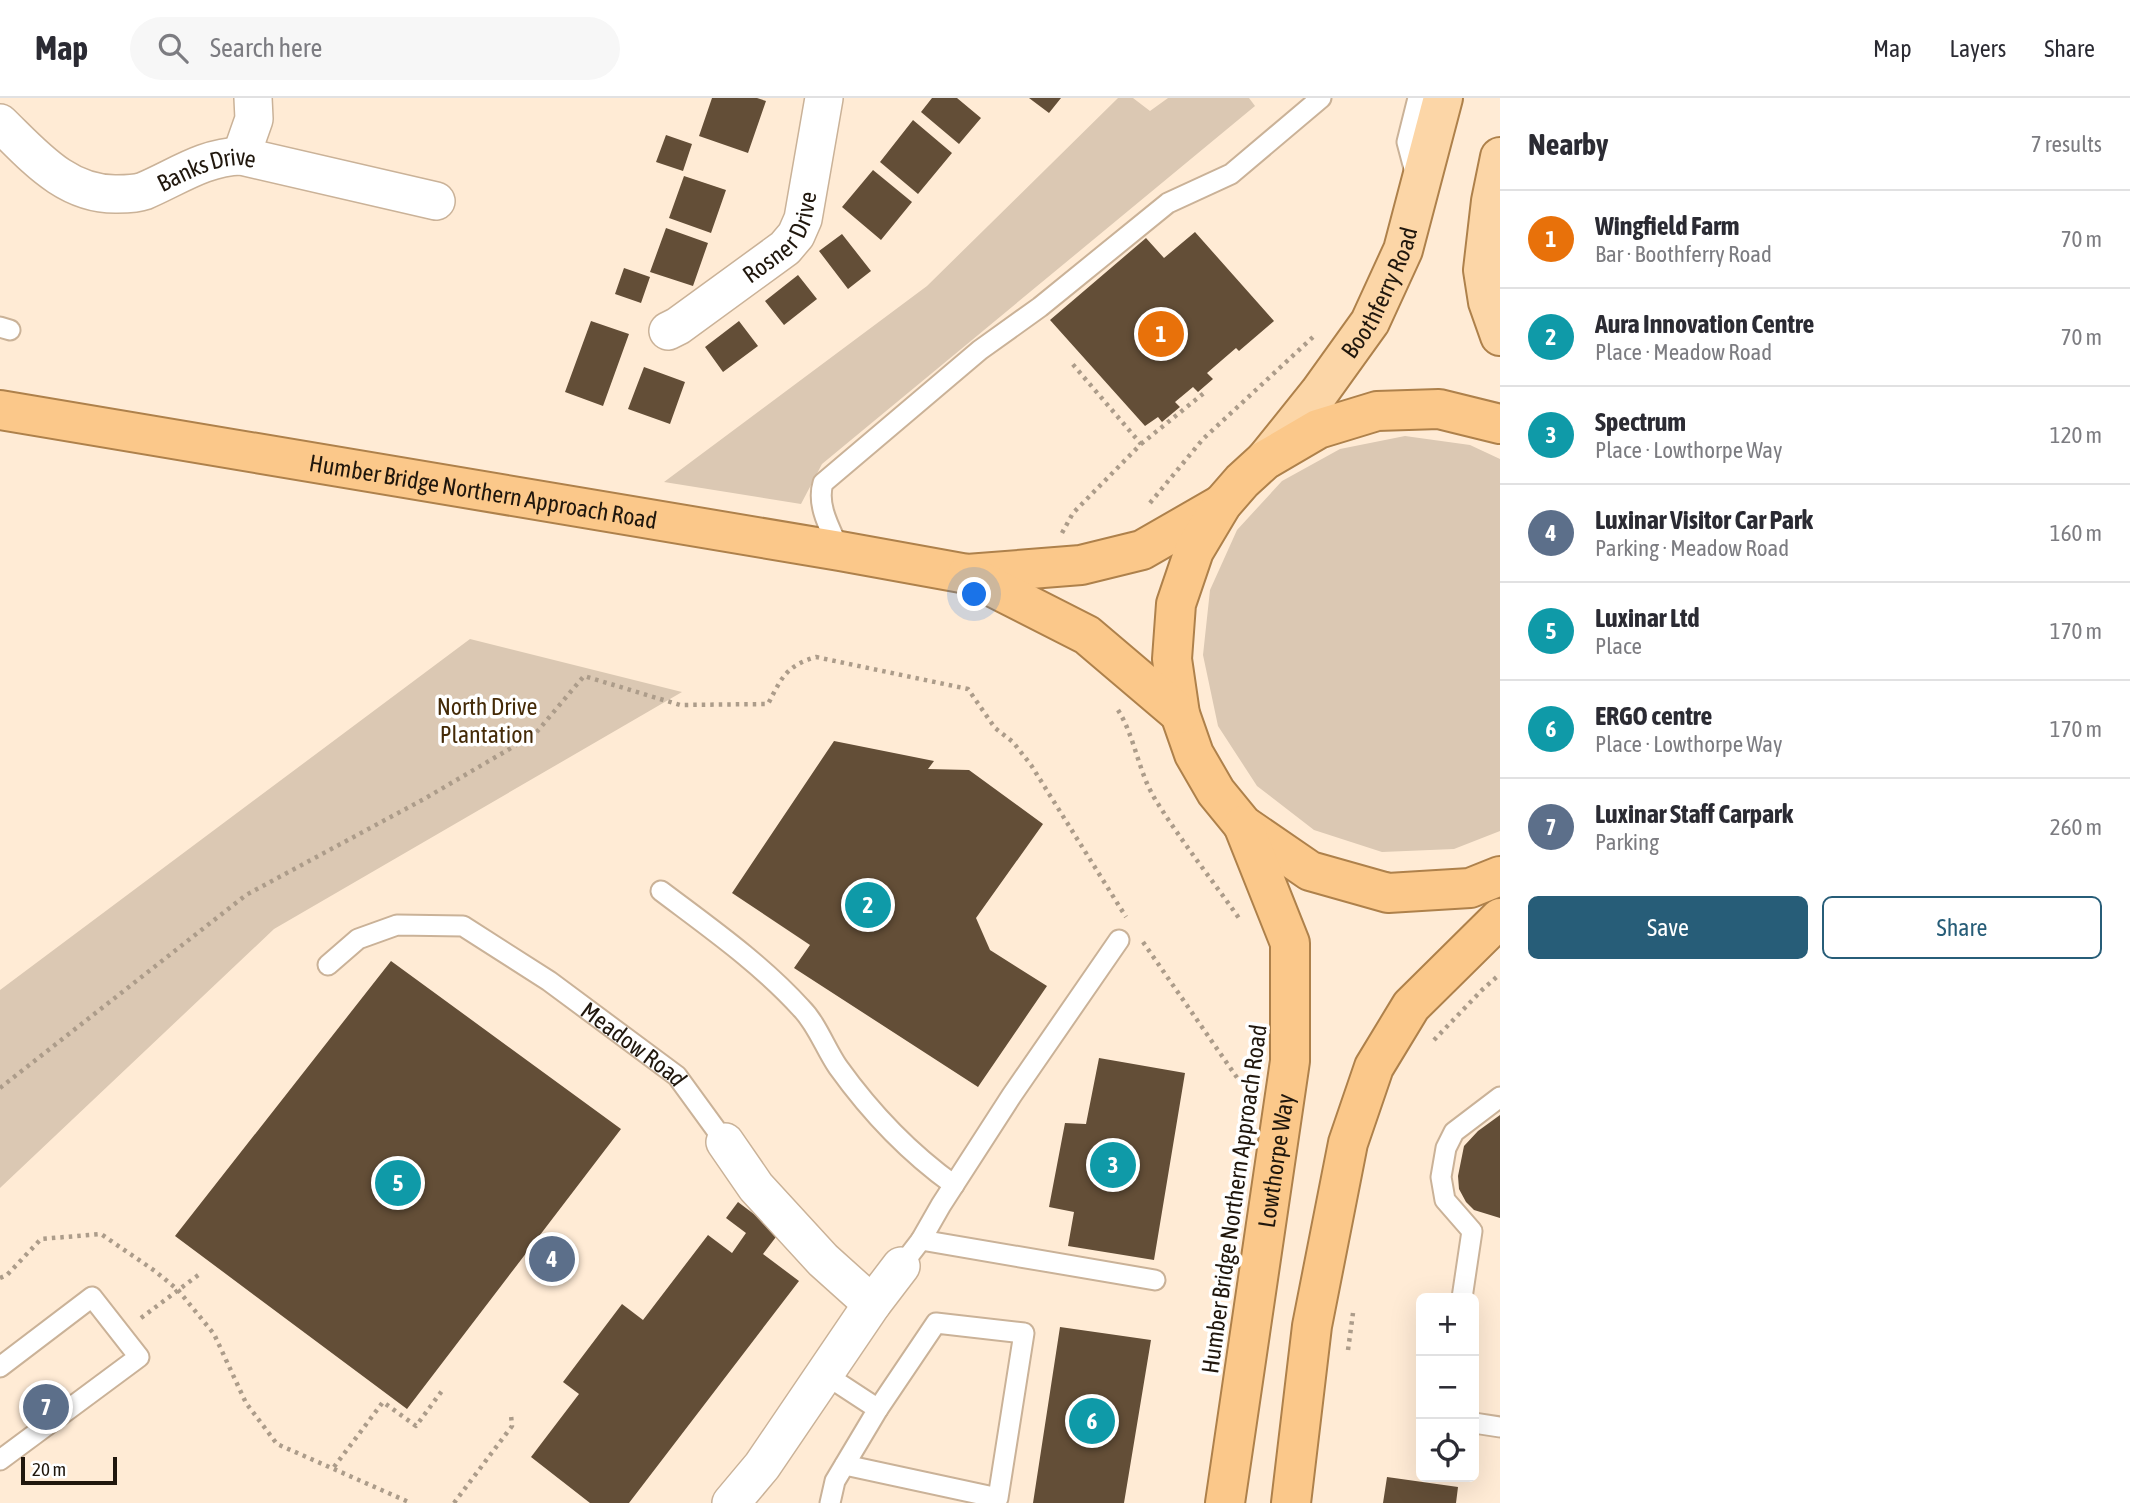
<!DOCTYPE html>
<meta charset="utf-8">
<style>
body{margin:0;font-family:"Asap Condensed",sans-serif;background:#f7f7f7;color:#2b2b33}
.controls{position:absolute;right:21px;bottom:21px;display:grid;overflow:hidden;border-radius:10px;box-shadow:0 7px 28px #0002}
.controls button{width:63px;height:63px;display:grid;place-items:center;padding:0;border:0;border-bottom:2px solid #e1e1e2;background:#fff;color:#2b2b33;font:35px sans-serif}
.scale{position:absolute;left:21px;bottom:18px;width:96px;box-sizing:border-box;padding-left:7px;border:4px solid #20170d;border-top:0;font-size:19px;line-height:24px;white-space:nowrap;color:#20170d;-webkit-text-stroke:5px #fff;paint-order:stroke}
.you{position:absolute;left:975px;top:497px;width:24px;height:24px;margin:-18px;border:5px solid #fff;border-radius:50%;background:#1a73e8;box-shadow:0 0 0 10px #1a73e833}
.badge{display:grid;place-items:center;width:46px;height:46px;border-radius:50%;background:#275d78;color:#fff;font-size:23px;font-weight:700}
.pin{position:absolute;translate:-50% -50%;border:4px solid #fff;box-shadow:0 2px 7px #0006}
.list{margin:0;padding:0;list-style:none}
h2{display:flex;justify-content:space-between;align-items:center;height:91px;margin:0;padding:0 28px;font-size:30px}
h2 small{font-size:23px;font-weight:400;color:#7c7c81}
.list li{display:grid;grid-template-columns:46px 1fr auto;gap:21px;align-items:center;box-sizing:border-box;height:98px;padding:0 28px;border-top:2px solid #e1e1e2}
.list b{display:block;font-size:26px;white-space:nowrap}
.list p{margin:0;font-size:23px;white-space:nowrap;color:#7c7c81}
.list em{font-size:23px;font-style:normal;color:#7c7c81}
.actions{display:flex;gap:14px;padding:21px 28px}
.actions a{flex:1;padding:16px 0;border:2px solid #275d78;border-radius:10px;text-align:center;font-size:24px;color:#275d78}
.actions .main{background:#275d78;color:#fff}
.icon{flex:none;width:38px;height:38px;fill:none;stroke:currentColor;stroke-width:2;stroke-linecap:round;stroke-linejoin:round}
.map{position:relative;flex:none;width:1500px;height:1405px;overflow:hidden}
header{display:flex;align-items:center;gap:42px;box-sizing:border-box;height:98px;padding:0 35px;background:#fff;border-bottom:2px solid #e1e1e2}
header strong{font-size:33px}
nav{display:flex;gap:38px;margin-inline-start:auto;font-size:24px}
.search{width:490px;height:63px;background:#f7f7f7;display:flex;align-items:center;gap:18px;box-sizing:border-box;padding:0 24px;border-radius:38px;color:#7c7c81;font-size:26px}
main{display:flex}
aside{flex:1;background:#fff}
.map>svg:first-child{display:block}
.green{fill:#dbc8b3}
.building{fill:#634e37}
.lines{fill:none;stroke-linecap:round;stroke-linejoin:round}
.service-casing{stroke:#cab298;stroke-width:23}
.minor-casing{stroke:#cab298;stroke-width:40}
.primary-casing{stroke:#ae814b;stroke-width:42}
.trunk-casing{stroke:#ae814b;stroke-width:42}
.path{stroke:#ac9c8a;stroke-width:4.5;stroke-dasharray:3.5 5;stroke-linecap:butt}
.service{stroke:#fff;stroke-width:19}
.minor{stroke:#fff;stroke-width:37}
.primary{stroke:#fcd6a7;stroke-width:38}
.trunk{stroke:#fbc88a;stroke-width:38}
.labels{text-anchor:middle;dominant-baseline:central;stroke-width:7;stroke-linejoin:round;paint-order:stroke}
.street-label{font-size:24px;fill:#20170d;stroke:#fff}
.park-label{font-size:24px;fill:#442a07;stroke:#fff}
</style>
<header>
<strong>Map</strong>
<div class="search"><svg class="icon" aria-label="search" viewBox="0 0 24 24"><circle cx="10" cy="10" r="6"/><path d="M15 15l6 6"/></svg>Search here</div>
<nav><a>Map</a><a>Layers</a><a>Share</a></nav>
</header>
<main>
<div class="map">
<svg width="1500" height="1405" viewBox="0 0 1500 1405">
<rect width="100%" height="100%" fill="#ffebd5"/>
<path class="green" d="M 1118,0 L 1133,0 L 1150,13 L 1168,0 L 1249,0 L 1255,8 L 822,366 L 801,406 L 664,384 L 927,188 Z
M 1405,338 L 1470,347 L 1500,361 L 1500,733 L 1454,751 L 1382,754 L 1314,732 L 1257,688 L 1218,628 L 1203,557 L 1210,492 L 1237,432 L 1282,383 L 1340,351 Z
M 470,541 L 682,594 L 274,831 L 0,1090 L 0,892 Z"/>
<path class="building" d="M 712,0 L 757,0 L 766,3 L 748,55 L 699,38 Z
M 932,0 L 957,0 L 981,20 L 959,46 L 921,14 Z
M 1029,0 L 1061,0 L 1049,15 Z
M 913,22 L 952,55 L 918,96 L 880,64 Z
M 666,37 L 692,46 L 683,73 L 656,64 Z
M 873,72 L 912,104 L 881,142 L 842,109 Z
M 684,78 L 726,92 L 711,135 L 669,120 Z
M 666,130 L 708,145 L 693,188 L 650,174 Z
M 1195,134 L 1274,223 L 1239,253 L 1236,250 L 1207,275 L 1213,281 L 1198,294 L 1193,289 L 1175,304 L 1180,309 L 1162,324 L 1158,319 L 1145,328 L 1050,222 L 1146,140 L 1164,160 Z
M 842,136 L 871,173 L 848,191 L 819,153 Z
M 624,170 L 650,179 L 641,205 L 615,196 Z
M 798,177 L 817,201 L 784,227 L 765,203 Z
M 591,223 L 629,236 L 603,308 L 565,294 Z
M 739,223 L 758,248 L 723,274 L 705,249 Z
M 644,269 L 685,284 L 670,326 L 628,311 Z
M 834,643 L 934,663 L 928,671 L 969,672 L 1043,726 L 976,820 L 990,852 L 1047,888 L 978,989 L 794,870 L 810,847 L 732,795 Z
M 391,863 L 621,1031 L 407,1311 L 175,1138 Z
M 1099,960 L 1185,975 L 1154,1162 L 1068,1148 L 1074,1114 L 1049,1109 L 1065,1025 L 1086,1026 Z
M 1500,1017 L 1500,1120 L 1474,1112 L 1466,1104 L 1459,1091 L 1458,1078 L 1464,1048 L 1478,1033 Z
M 738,1104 L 779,1135 L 763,1156 L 799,1183 L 629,1405 L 590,1405 L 531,1359 L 579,1296 L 563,1284 L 622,1206 L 643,1222 L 708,1137 L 732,1155 L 746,1135 L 726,1120 Z
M 1060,1229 L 1151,1242 L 1124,1405 L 1033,1405 Z
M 1387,1379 L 1458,1389 L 1456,1405 L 1383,1405 Z"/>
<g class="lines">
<defs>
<g id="service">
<path d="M 1416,78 L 1407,44 L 1418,0"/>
<path d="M 0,229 L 10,232"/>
<path d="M 840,453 C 831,432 816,408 823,385 L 980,252 L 1040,209 L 1168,105 L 1231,76 L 1321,0"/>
<path d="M 661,793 C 710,830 760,865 801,910 C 817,926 825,950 838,969 C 871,1015 908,1054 954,1087"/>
<path id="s1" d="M 328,867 L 358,841 L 397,827 L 463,828 L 549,883 L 677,978 L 725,1044"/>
<path d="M 921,1142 L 1155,1182"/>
<path d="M 901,1168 L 921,1142 L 941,1107 L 1012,997 L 1119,842"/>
<path d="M 1462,1200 L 1472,1133 L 1445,1102 L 1441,1079 L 1446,1050 L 1454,1034 L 1500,999"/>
<path d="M 0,1269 L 92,1199 L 139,1259 L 0,1362"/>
<path d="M 826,1277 L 878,1311 L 835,1383 L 830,1405"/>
<path d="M 1474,1325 L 1500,1329"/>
<path d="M 845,1367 L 998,1400 L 1024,1235 L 936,1225 L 878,1311"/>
</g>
<g id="minor">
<path id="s2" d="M 0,25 C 34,58 66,97 117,96 C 126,96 136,96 144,93 C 177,79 204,59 241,58 L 436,103"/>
<path d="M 241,58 L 254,21 L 253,0"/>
<path id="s3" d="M 668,233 L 678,228 L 785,150 L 796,137 L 803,121 L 824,0"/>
<path d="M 725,1044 L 756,1089 L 823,1162 L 872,1206"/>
<path d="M 731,1405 L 762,1368 L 872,1206 L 901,1168"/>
</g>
<g id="primary">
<path d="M 1500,59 L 1491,103 L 1483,172 L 1488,204 L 1500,238"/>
<path id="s4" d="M 1266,361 L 1319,295 L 1370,224 L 1403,152 L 1443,0"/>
</g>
<g id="trunk">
<path id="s5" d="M 0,312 L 840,453 L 967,476 L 1081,467 L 1142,452 L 1222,406"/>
<path d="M 1500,326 L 1439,311 L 1377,313 L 1318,331 L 1265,362 L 1242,383 L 1222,406 L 1194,453 L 1176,506 L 1172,561 L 1180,616 L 1194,656 L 1216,694 L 1243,727 L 1310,773 L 1388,795 L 1470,790 L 1500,778"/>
<path d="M 967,476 L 1087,537 L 1180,616"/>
<path id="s6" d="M 1225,1405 L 1290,963 L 1290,845 L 1243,727"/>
<path d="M 1291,1405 L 1312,1228 L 1348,1045 L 1374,969 L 1411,908 L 1500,820"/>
</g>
</defs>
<use href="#service" class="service-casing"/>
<use href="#minor" class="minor-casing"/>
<use href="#primary" class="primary-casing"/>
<use href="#trunk" class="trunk-casing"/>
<path class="path" d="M 1141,346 L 1204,295
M 1150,405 L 1203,341 L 1313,239
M 1062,435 L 1073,415 L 1141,346 L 1070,263
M 1118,612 C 1135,639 1138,673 1155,701 C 1181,743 1213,783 1241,823
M 1143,844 L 1238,981 L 1251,985
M 1434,942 L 1482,892 L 1500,876
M 0,990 L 246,797 L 424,701 L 535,636 L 584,578 L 680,607 L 768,606 C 782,579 786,568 816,559 L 968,591 L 995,630 L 1013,644 L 1031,667 L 1126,819
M 0,1180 L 7,1177 L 41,1141 L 101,1136 L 155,1173 L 178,1192 L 214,1236 L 246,1305 L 277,1346 L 411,1405
M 141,1220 L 201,1175
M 1348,1252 L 1353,1215
M 334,1369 L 383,1304 L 416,1328 L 444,1290
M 454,1405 L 512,1328 L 511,1317"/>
<use href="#service" class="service"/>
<use href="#minor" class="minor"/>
<use href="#primary" class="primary"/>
<use href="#trunk" class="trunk"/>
</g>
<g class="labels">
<g class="street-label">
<text stroke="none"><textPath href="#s2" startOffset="236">Banks Drive</textPath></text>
<text stroke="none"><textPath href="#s3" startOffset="150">Rosner Drive</textPath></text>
<text stroke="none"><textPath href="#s4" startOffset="203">Boothferry Road</textPath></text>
<text stroke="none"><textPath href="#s5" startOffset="490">Humber Bridge Northern Approach Road</textPath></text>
<text stroke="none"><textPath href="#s1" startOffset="355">Meadow Road</textPath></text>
<text stroke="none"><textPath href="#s6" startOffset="346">Lowthorpe Way</textPath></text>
<text transform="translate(1234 1101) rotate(-82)">Humber Bridge Northern Approach Road</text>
</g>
<g class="park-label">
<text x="487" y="608">North Drive<tspan x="487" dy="28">Plantation</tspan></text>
</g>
</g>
</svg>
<div class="controls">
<button>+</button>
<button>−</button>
<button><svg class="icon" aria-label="locate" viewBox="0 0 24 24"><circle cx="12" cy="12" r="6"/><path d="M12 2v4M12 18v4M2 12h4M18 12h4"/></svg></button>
</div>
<div class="scale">20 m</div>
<div class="you"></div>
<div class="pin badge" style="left:1161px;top:236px;background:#e8710a">1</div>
<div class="pin badge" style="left:868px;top:807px;background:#0f9aa8">2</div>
<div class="pin badge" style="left:1113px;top:1067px;background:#0f9aa8">3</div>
<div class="pin badge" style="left:552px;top:1161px;background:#5c6f8a">4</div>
<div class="pin badge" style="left:398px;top:1085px;background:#0f9aa8">5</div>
<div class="pin badge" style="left:1092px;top:1323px;background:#0f9aa8">6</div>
<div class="pin badge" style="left:46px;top:1309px;background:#5c6f8a">7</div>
</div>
<aside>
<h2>Nearby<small>7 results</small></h2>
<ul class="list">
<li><span class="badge" style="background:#e8710a">1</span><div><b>Wingfield Farm</b><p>Bar · Boothferry Road</p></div><em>70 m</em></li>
<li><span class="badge" style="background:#0f9aa8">2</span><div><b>Aura Innovation Centre</b><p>Place · Meadow Road</p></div><em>70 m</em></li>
<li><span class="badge" style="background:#0f9aa8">3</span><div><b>Spectrum</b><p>Place · Lowthorpe Way</p></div><em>120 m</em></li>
<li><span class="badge" style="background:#5c6f8a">4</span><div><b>Luxinar Visitor Car Park</b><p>Parking · Meadow Road</p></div><em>160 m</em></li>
<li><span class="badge" style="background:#0f9aa8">5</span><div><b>Luxinar Ltd</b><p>Place</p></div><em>170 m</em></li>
<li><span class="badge" style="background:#0f9aa8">6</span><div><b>ERGO centre</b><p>Place · Lowthorpe Way</p></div><em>170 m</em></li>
<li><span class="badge" style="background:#5c6f8a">7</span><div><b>Luxinar Staff Carpark</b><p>Parking</p></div><em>260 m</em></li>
</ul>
<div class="actions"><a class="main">Save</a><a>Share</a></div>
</aside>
</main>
